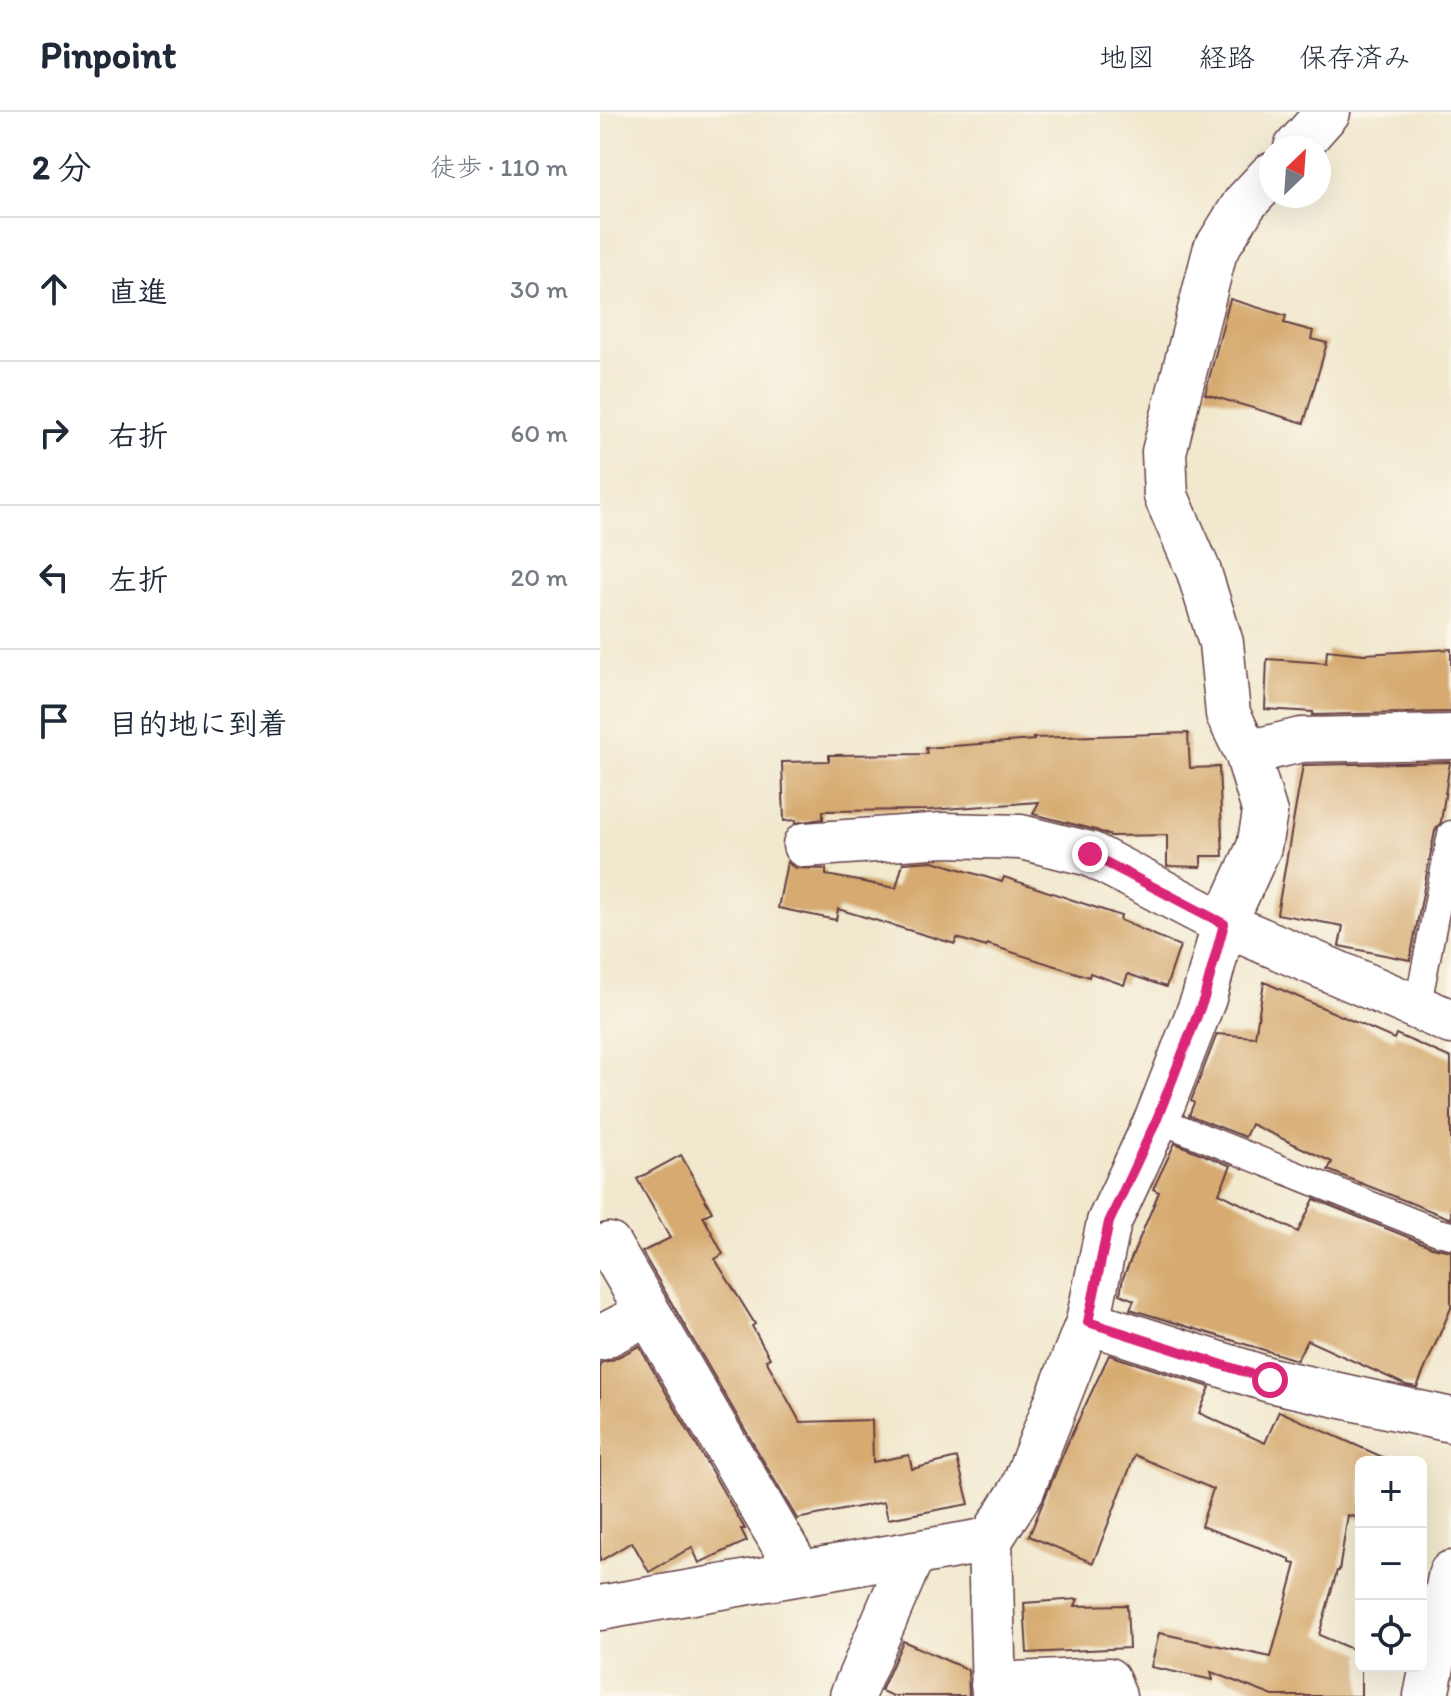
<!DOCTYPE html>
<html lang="ja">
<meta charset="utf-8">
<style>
body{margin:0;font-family:Itim,"Klee One",sans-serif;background:#f2f2f3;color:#1f2937}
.controls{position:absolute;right:24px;bottom:24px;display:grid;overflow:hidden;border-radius:12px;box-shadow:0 8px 32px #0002}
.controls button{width:72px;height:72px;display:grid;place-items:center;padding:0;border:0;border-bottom:2px solid #e0e1e3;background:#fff;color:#1f2937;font:40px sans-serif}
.compass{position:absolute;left:659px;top:24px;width:72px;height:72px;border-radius:50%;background:#fff;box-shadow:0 8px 32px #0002;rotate:25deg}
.stop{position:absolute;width:24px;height:24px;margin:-18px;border:6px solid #db2777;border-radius:50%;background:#fff}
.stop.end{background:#db2777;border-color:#fff;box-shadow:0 2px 8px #0008}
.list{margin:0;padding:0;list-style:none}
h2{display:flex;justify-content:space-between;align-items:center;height:104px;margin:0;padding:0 32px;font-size:34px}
h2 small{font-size:26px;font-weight:400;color:#747a83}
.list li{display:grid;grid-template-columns:52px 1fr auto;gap:24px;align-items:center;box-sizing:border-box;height:144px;padding:0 32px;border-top:2px solid #e0e1e3}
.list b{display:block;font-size:30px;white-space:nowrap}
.list em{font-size:26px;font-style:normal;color:#747a83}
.icon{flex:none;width:44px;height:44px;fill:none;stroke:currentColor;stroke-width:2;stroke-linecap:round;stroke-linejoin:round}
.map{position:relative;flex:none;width:851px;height:1584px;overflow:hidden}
header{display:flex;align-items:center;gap:48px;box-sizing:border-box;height:112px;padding:0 40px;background:#fff;border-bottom:2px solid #e0e1e3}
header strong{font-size:38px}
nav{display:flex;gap:44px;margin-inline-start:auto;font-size:28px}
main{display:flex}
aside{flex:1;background:#fff}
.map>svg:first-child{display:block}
.building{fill:#d6aa6f}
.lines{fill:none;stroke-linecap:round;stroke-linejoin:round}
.service-casing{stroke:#633d43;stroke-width:29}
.minor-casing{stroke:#633d43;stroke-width:47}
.service{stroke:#fff;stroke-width:26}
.minor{stroke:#fff;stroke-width:44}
.route{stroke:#db2777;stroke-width:10}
</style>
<header>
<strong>Pinpoint</strong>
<nav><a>地図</a><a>経路</a><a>保存済み</a></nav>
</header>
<main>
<aside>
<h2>2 分<small>徒歩 · 110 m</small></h2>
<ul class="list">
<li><svg class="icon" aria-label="ahead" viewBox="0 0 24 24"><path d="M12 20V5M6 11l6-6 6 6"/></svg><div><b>直進</b></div><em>30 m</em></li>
<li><svg class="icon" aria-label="right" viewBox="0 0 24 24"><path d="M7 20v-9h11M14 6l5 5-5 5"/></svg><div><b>右折</b></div><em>60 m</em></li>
<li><svg class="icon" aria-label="left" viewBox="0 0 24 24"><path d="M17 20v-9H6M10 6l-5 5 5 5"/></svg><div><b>左折</b></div><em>20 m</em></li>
<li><svg class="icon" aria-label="arrive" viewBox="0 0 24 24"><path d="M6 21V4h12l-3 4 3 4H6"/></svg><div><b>目的地に到着</b></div></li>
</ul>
</aside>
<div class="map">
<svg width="851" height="1584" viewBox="0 0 851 1584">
<rect width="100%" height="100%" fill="#fbf7ec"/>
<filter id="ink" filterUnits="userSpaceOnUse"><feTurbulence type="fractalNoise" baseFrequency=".0125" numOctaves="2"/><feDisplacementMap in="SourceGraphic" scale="16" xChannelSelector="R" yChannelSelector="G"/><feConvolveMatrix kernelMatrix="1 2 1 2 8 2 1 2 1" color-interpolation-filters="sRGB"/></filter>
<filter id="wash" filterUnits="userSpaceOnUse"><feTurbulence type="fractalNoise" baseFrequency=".006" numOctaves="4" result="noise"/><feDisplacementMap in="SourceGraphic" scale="32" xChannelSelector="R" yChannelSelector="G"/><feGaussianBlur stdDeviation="1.8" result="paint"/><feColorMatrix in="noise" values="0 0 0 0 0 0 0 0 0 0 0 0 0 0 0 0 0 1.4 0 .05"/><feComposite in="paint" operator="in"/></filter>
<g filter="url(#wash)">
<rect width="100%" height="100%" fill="#f1e8cd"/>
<g id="blocks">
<path class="building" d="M 630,187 L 686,204 L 684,211 L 713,219 L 711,227 L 727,231 L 704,311 L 605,282 Z
M 851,537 L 851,600 L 712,603 L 713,600 L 665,597 L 667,547 L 726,551 L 727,538 L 764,542 Z
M 588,621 L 590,656 L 619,655 L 623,744 L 601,744 L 601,755 L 567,754 L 567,723 L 511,724 L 496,718 L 433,702 L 439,690 L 330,698 L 223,699 L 223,707 L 195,711 L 196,708 L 184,709 L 182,650 L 229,649 L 229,643 L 327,642 L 326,636 L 434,628 L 433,626 Z
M 850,650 L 841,710 L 835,719 L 810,848 L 739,834 L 743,814 L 677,802 L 703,653 Z
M 333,749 L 402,770 L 404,765 L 521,804 L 520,808 L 580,834 L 566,875 L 528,862 L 524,873 L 490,861 L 489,865 L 387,832 L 386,835 L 357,826 L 355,832 L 238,797 L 236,808 L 178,796 L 187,750 L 195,756 L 226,757 L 226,763 L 296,776 L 303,751 Z
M 664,870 L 794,927 L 796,922 L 851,946 L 851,1107 L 728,1058 L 732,1050 L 651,1012 L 645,1025 L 589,1003 L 594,991 L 591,989 L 617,922 L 655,925 Z
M 575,1031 L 631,1054 L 619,1081 L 698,1120 L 714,1087 L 832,1135 L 851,1139 L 851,1196 L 817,1275 L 806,1273 L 707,1228 L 697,1248 L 530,1197 L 534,1188 L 520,1182 L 523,1166 L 559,1080 L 553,1077 Z
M 81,1043 L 112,1100 L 103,1104 L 123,1142 L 115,1147 L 155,1212 L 152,1214 L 170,1246 L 166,1248 L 200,1310 L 272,1308 L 273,1350 L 309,1343 L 312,1357 L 357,1346 L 369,1392 L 288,1407 L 284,1390 L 197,1407 L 42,1140 L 70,1126 L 37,1067 Z
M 39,1234 L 145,1417 L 141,1417 L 147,1429 L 99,1451 L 92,1435 L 49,1460 L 32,1430 L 0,1449 L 0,1251 L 12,1248 Z
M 509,1243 L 610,1275 L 599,1301 L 665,1331 L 679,1299 L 787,1347 L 785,1350 L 761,1350 L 761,1407 L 748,1403 L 739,1459 L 737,1459 L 719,1523 L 761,1541 L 761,1584 L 673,1584 L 611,1560 L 613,1568 L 551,1555 L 559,1521 L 671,1545 L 696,1452 L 690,1451 L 690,1447 L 601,1414 L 613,1377 L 535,1343 L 493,1451 L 429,1424 L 469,1328 Z
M 478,1487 L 475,1494 L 527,1493 L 529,1536 L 427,1541 L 424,1491 Z
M 303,1529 L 368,1558 L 369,1584 L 293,1584 L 281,1579 Z"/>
</g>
</g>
<g filter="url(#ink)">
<use href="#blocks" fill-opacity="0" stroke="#633d43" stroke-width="2"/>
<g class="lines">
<defs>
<path id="service" d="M 817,897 L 851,722
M 557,1007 L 838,1120 L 851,1123"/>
<path id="minor" d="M 696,36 L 728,0
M 647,641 L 701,628 L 851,625
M 205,733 L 344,723 L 421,725 L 490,742 L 624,812 L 851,910
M 9,1133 L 200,1461
M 488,1210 L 670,1268 L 851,1308
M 0,1226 L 48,1201
M 390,1428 L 394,1584
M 0,1496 L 390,1428 L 422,1378 L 488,1210 L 509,1110 L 557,1007 L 604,886 L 624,812 L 659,735 L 665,701 L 647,641 L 628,602 L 621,531 L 599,460 L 566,384 L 564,340 L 615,139 L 645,91 L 671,63
M 393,1573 L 508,1568 L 514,1584
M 252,1584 L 313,1441
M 826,1584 L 851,1461"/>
</defs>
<use href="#service" class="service-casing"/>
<use href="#minor" class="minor-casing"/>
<use href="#service" class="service"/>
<use href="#minor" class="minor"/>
</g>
</g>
<g class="lines" filter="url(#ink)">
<path class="route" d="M 490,742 L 624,812 L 604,886 L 557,1007 L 509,1110 L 488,1210 L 670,1268"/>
</g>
</svg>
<div class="controls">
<button>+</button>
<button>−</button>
<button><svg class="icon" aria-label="locate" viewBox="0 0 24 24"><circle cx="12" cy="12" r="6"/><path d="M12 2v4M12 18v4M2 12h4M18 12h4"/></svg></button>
</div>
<svg class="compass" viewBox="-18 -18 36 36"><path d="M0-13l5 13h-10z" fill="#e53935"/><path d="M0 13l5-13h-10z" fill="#747a83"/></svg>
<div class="stop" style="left:670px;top:1268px"></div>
<div class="stop end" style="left:490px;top:742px"></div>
</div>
</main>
